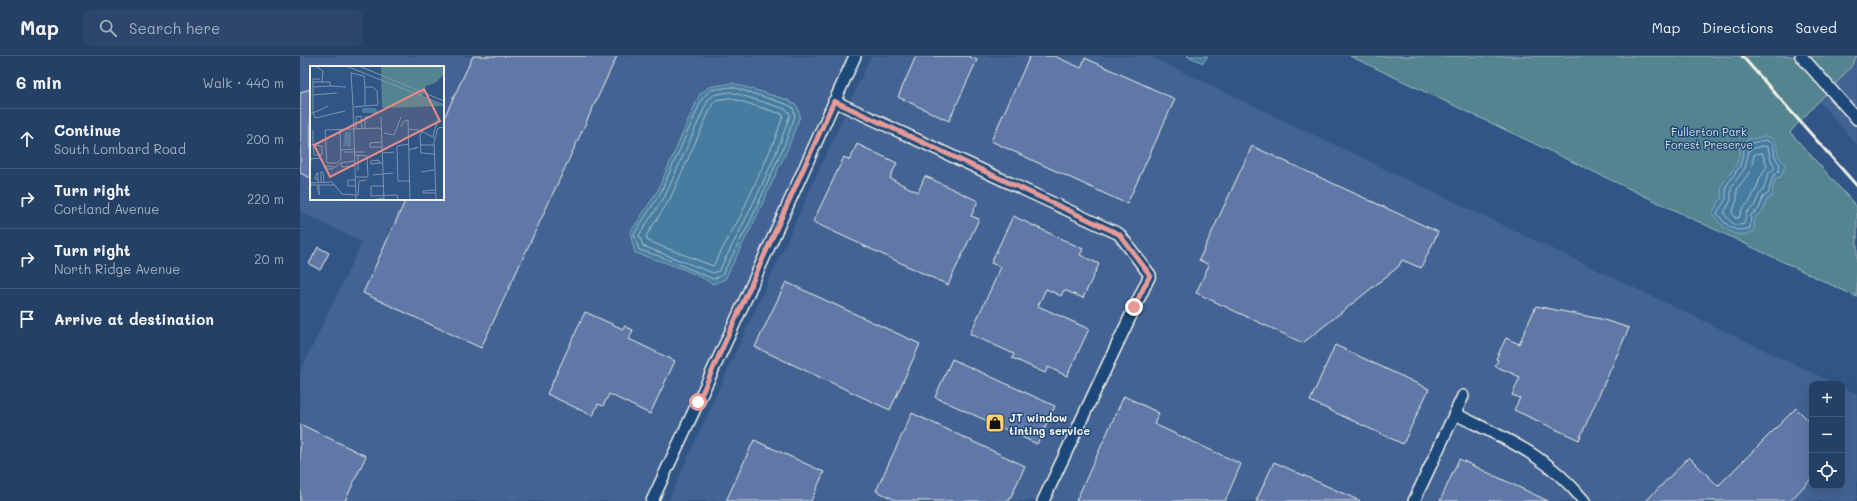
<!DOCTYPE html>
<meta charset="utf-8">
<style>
body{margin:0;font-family:Mali,sans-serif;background:#2c476b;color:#f1f3f6}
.controls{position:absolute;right:12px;bottom:12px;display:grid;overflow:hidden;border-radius:8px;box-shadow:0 4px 16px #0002}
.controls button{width:36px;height:36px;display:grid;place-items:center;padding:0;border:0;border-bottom:1px solid #415979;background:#244065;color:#f1f3f6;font:20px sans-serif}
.stop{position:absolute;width:12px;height:12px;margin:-9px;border:3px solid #e69b98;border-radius:50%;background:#fff}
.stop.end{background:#e69b98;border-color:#fff;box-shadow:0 1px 4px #0008}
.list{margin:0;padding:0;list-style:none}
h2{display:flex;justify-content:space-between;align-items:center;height:52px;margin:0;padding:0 16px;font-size:17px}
h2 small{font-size:13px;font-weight:400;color:#a3afbf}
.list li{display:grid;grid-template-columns:26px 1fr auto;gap:12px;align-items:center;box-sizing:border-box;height:60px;padding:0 16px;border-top:1px solid #415979}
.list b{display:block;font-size:15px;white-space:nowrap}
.list p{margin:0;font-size:13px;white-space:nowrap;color:#a3afbf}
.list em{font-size:13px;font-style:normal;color:#a3afbf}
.icon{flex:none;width:22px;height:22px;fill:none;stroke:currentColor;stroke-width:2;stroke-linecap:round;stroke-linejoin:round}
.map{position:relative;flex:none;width:1557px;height:445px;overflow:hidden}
header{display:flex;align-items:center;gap:24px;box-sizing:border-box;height:56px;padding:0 20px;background:#244065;border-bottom:1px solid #415979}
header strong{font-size:19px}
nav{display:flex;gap:22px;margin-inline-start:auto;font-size:14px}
.search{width:280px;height:36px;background:#2c476b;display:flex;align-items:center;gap:10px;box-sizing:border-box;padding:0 14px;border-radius:8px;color:#a3afbf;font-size:15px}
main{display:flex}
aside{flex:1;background:#244065}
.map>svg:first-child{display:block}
.built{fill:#426393;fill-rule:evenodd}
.green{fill:#53848f;stroke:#a4babc}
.water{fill:#447b9f;stroke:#8aaabc}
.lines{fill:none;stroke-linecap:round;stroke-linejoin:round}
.shore{stroke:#aec2cb;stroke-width:1}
.building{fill:#5f78a7;stroke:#f4f1e8}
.minor-casing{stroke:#f4f1e8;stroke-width:14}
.minor{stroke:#1f4a7a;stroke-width:11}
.rail{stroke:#f4f1e8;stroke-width:3}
.route{stroke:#e69b98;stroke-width:5}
.labels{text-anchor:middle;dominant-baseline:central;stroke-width:3;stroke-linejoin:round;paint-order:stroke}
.park-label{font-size:11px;fill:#dce1db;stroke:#1f4a7a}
.poi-label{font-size:11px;font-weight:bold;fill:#f4f1e8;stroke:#1f4a7a;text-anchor:start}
.inset-road{fill:none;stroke:#7e94ae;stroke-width:1}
.view{fill:#e58c88;fill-opacity:0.15;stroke:#e58c88;stroke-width:2}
.inset-edge{fill:none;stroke:#f4f1e8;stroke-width:2}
</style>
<header>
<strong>Map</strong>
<div class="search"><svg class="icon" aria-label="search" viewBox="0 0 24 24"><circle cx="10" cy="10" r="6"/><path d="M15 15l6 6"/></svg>Search here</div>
<nav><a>Map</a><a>Directions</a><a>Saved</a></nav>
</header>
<main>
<aside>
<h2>6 min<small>Walk · 440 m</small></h2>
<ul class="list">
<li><svg class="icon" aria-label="ahead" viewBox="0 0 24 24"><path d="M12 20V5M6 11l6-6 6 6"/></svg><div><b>Continue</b><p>South Lombard Road</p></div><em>200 m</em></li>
<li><svg class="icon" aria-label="right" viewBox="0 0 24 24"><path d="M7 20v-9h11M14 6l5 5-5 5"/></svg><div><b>Turn right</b><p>Cortland Avenue</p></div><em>220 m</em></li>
<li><svg class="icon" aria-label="right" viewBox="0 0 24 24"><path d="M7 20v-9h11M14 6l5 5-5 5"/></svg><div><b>Turn right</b><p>North Ridge Avenue</p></div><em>20 m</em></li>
<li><svg class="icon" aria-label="arrive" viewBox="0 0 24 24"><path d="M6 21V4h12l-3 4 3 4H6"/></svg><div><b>Arrive at destination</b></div></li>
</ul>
</aside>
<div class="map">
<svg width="1557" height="445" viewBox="0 0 1557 445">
<rect width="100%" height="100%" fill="#305687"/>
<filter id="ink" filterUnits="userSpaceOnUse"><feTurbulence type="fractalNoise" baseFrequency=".025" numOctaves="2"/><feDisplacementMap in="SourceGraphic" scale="8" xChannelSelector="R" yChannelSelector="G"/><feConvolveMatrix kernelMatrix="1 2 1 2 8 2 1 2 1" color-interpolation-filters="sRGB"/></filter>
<g filter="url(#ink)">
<path class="built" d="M 0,0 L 551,0 L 344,445 L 0,445 L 0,316 L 62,186 L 0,156 ZM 11,11 L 143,11 L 143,143 L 11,143 Z
M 571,0 L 849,0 L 1536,328 L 1512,328 L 1512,430 L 1542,430 L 1542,331 L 1557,338 L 1557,442 L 1554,445 L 368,445 Z
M 1557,1 L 1557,89 L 1519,45 L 1550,12 Z"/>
<path class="green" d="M 1050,0 L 1557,0 L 1550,12 L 1490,76 L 1557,151 L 1557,241 Z"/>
<path class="water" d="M 887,0 L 908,0 L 903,7 Z
M 432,27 L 488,44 L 497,50 L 500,60 L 488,92 L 453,168 L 425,223 L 413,228 C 390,214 361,205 335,197 L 330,177 L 357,136 L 400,38 L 409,31 Z
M 1466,80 C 1481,85 1474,90 1479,100 C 1480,103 1483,106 1485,108 L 1481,121 L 1476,122 L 1473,129 L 1472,141 L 1467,143 L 1463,155 L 1455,161 L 1454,175 C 1435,185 1423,172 1412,157 L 1422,141 L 1421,130 L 1437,108 L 1441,90 L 1446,84 Z"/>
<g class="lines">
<path class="shore" d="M 432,31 L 486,48 L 493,52 L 495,60 L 484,90 L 450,166 L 422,219 L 413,223 L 359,200 L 339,194 L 334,178 L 360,138 L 403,41 L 411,34 Z
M 431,36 L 485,53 L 489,56 L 490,59 C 472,113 445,165 419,215 L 413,217 L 343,190 L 339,179 L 365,140 L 408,44 L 414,39 Z
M 430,42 L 482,58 L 483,60 L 474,86 L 440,161 L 413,210 L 348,185 L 346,180 L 370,143 L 413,47 L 416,44 Z
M 1466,84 L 1473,88 L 1475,101 L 1480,109 L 1479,115 L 1473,120 L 1468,138 L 1463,141 L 1459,153 L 1451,159 L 1450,172 C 1434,178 1425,169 1417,157 L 1426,143 L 1426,130 L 1440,110 L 1444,92 L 1449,88 Z
M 1462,90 L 1468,91 L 1470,101 L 1475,112 L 1468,118 L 1463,135 L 1459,139 L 1454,150 L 1447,156 L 1444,168 C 1433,172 1429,164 1424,157 L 1431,144 L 1431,131 L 1445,112 L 1449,94 Z
M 1462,97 L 1467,110 L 1460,122 L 1457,131 L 1449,147 L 1442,153 L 1439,162 L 1435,162 L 1432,157 L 1437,144 L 1437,133 L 1451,114 L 1454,99 Z"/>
</g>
<path class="building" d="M 173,0 L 317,0 L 181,292 L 63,237 L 106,143 L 143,143 L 143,64 Z
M 616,0 L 668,0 L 677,4 L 649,65 L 598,41 Z
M 730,0 L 754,0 L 781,12 L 785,2 L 875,43 L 827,148 L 691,85 Z
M 11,33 L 11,122 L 0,117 L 0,36 Z
M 557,88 L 597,107 L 590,122 L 597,126 L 618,136 L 625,120 L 678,145 L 671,160 L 679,163 L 648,229 L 513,166 L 544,101 L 550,104 Z
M 952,90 L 1138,176 L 1121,212 L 1102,204 L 1098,211 L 1003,287 L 896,237 L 909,209 L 899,204 Z
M 713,160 L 783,193 L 780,199 L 799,208 L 783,242 L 764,234 L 761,240 L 746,233 L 738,250 L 789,273 L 767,320 L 748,311 L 745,317 L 712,302 L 714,298 L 670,278 L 701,211 L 691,207 Z
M 18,191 L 29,197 L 20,214 L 9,208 Z
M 486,226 L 620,288 L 590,354 L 455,291 Z
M 1236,250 L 1301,263 L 1329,272 L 1279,384 L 1214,354 L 1220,342 L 1212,339 L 1220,321 L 1195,310 L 1198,304 L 1196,303 L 1206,282 L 1219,288 Z
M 285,256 L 323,273 L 324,270 L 333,274 L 329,283 L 375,305 L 350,358 L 309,338 L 303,350 L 298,348 L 293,360 L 247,338 Z
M 1035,289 L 1129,333 L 1103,388 L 1010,345 Z
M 652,303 L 755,350 L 737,388 L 635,341 Z
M 824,340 L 859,357 L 854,368 L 941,408 L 925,445 L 776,445 Z
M 1496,352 L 1512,368 L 1512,422 L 1490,445 L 1346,445 L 1389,401 L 1418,430 Z
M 612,357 L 725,410 L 709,445 L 598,445 L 576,435 Z
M 0,368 L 66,400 L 45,445 L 0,445 Z
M 454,384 L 524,416 L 511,445 L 426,445 Z
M 1159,403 L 1248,445 L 1140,445 Z
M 974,406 L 1060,445 L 956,445 Z"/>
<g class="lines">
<defs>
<path id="minor" d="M 1501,0 L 1557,63
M 534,45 L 819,178 L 850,219 L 743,445
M 1155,358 C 1206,383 1247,399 1284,445
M 352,445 L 432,273 L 555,0
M 1114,445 L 1163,340"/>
</defs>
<use href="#minor" class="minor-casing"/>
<use href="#minor" class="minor"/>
<path class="rail" d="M 1442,0 L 1557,130"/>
</g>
</g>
<g class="lines" filter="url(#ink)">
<path class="route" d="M 398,346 L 534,45 L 819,178 L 850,219 L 834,251"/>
</g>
<defs>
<symbol id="shop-square" viewBox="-11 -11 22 22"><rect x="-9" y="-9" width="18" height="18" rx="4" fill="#ffd166" stroke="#1f4a7a"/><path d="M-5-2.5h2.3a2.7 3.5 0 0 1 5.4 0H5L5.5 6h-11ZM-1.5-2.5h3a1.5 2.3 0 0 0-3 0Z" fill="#111"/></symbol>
</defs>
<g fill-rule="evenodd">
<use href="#shop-square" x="684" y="356" width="22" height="22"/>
</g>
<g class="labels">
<g class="park-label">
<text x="1409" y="75">Fullerton Park<tspan x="1409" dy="13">Forest Preserve</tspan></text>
</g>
<g class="poi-label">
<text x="709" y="361">JT window<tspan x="709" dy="13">tinting service</tspan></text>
</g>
</g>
<g transform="translate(10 10)">
<rect width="134" height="134" fill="#305687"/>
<path d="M 71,0 L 134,0 L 134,8 L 125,17 L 116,20 L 112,31 L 134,40 L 72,42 Z" fill="#53848f"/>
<path d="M 66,42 L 68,47 L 52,47 L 52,42 ZM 35,66 L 41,66 L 41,81 L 33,80 Z" fill="#447b9f"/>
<path class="inset-road" d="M 5,0 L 13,5 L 12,16M 36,0 L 134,39M 49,0 L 134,35M 3,16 L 20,16 L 20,20 L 36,21M 3,21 L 20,20M 3,29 L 27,27M 18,40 L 3,47 L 5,52 L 35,45M 43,40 L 41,7 L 54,10 L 55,21M 0,48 L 3,47 L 3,13 L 10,13M 71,51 L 74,134M 91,61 L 93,56 L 98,54 L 100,134M 46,63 L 46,51 L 51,50 L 52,63M 55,63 L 55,51 L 58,51M 98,63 L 109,64 L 125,72M 30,64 L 31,93 L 27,97 L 17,97 L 15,64 L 16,64 L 68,62 L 72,64M 112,65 L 110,70 L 111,87 L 124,88M 74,67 L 84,69 L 91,51M 123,70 L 129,50M 72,76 L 60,77 L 60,81 L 72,81M 99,78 L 87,80 L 88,115 L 100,115M 0,79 L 3,79 L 12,80 L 12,89 L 4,89 L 3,79 L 3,64M 110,79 L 124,79M 31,84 L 44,83M 99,84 L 108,81 L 104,83M 34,86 L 55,86M 72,87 L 84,86M 44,89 L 57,90 L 58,111 L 45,111M 48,89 L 48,105M 44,95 L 31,97 L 32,101 L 45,100M 69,97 L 69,94 L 61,95 L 61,98 L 69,97 L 73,97M 24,101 L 16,100 L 16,103 L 22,103 L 31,97M 0,102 L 1,93 L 10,92M 111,106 L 124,104M 63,109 L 83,107M 8,113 L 5,113 L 7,107 L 8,107 L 8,116M 45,114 L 38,114 L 38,120 L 45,120M 11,116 L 11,106 L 13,106 L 14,116M 0,117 L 22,116 L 32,128 L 46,129M 0,119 L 25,119M 7,119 L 9,129 L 9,119M 73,120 L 61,120 L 61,130 L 87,129 L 88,134M 125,124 L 113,125 L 113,127 L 125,127M 46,130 L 48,129 L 49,115 L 57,114M 46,134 L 43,41 L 55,40 L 55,21 L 63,21 L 67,25 L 68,39 L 55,40M 60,134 L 74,132M 126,134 L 124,76 L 128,62 L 134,61"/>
<path class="view" d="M 114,23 L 130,55 L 20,111 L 4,79 Z"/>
<rect width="134" height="134" class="inset-edge"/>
</g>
</svg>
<div class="controls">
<button>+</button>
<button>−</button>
<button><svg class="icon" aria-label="locate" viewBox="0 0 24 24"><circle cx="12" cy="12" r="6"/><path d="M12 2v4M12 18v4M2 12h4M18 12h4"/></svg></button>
</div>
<div class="stop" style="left:398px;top:346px"></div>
<div class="stop end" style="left:834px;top:251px"></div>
</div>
</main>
